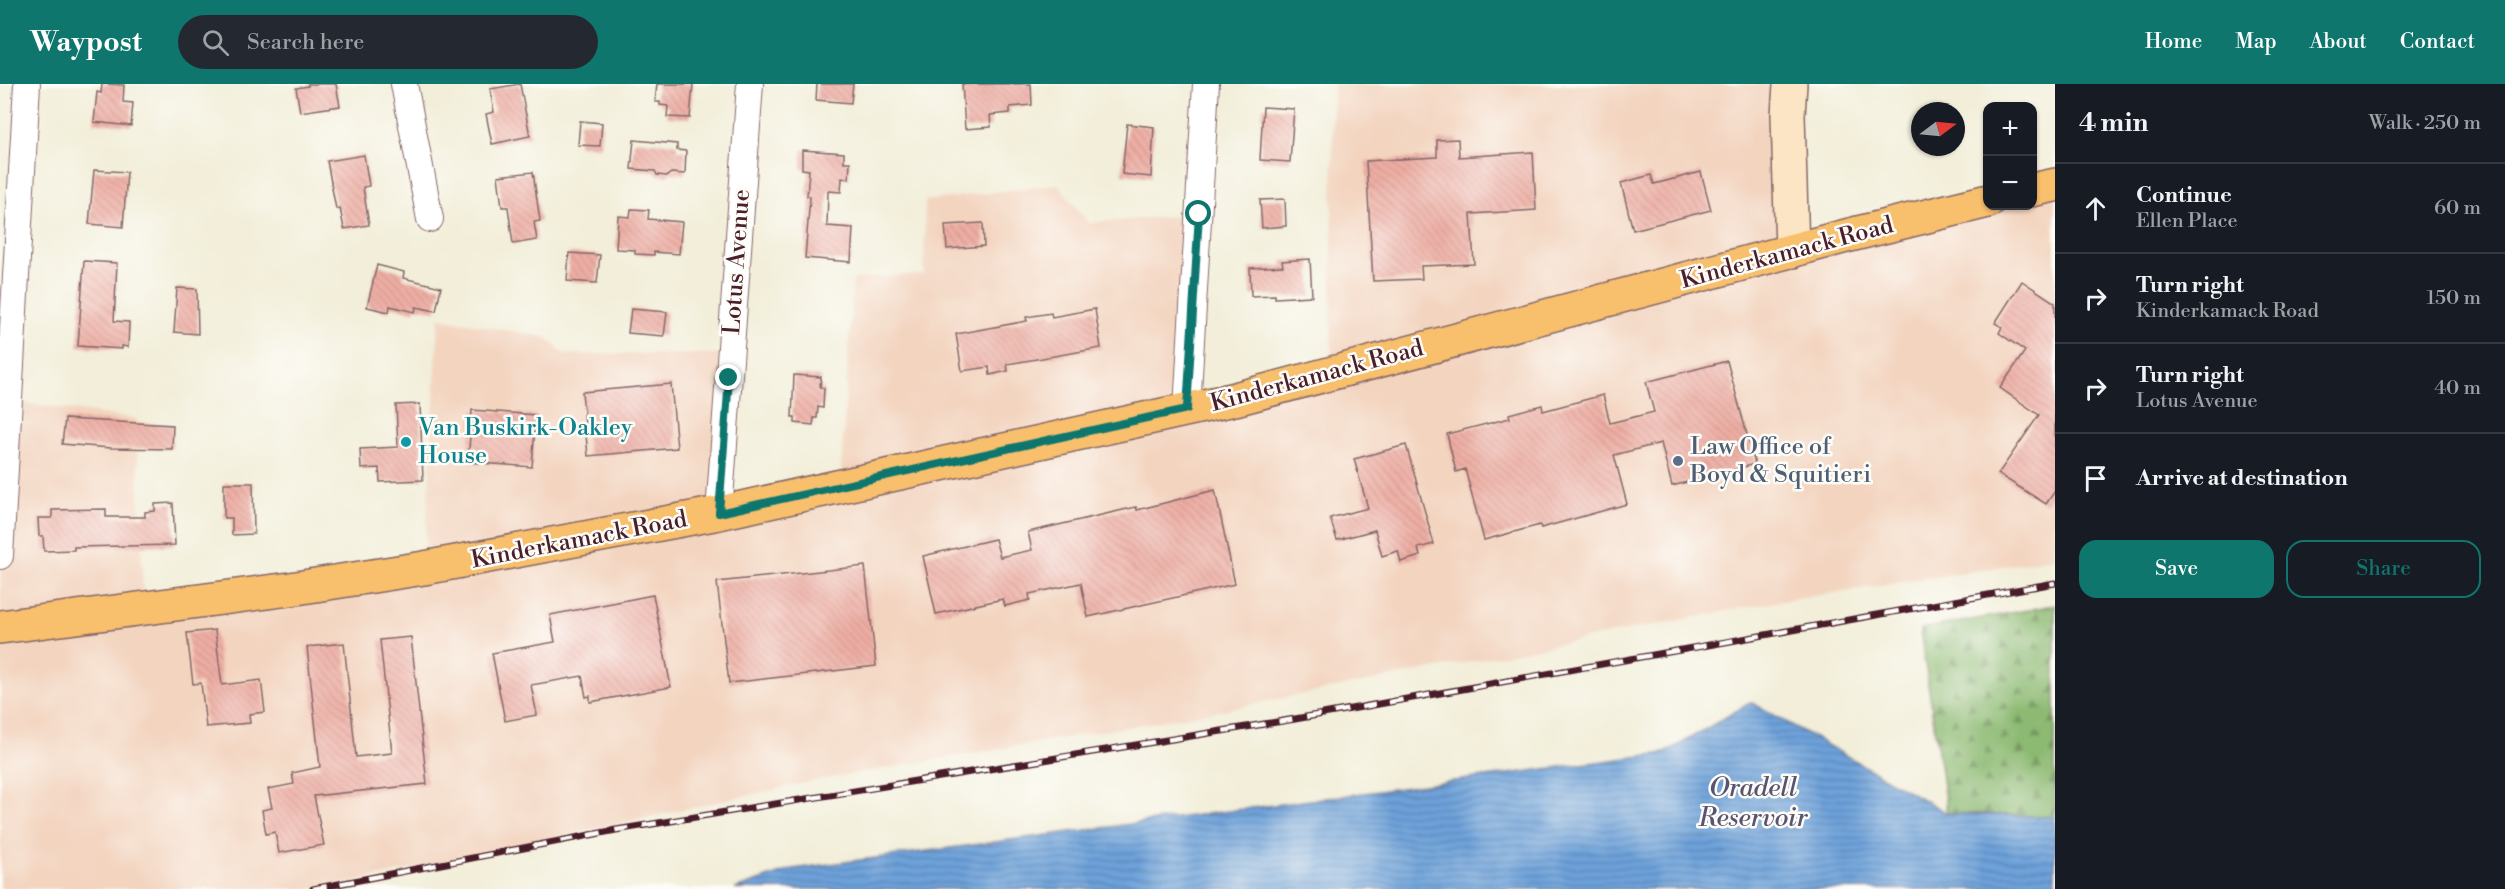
<!DOCTYPE html>
<meta charset="utf-8">
<style>
body{margin:0;font-family:"Libre Bodoni",serif;background:#242831;color:#f1f3f6}
.controls{position:absolute;right:18px;top:18px;display:grid;overflow:hidden;border-radius:12px;box-shadow:0 2px 4px #0004}
.controls button{width:54px;height:54px;display:grid;place-items:center;padding:0;border:0;border-bottom:2px solid #363941;background:#171b24;color:#f1f3f6;font:30px sans-serif}
.compass{position:absolute;left:1911px;top:18px;width:54px;height:54px;border-radius:50%;background:#171b24;box-shadow:0 2px 4px #0004;rotate:74deg}
.stop{position:absolute;width:18px;height:18px;margin:-14px;border:4px solid #0f766e;border-radius:50%;background:#fff}
.stop.end{background:#0f766e;border-color:#fff;box-shadow:0 2px 6px #0008}
.list{margin:0;padding:0;list-style:none}
h2{display:flex;justify-content:space-between;align-items:center;height:78px;margin:0;padding:0 24px;font-size:26px}
h2 small{font-size:20px;font-weight:400;color:#9ea1a6}
.list li{display:grid;grid-template-columns:39px 1fr auto;gap:18px;align-items:center;box-sizing:border-box;height:90px;padding:0 24px;border-top:2px solid #363941}
.list b{display:block;font-size:22px;white-space:nowrap}
.list p{margin:0;font-size:20px;white-space:nowrap;color:#9ea1a6}
.list em{font-size:20px;font-style:normal;color:#9ea1a6}
.actions{display:flex;gap:12px;padding:18px 24px}
.actions a{flex:1;padding:14px 0;border:2px solid #0f766e;border-radius:18px;text-align:center;font-size:21px;color:#0f766e}
.actions .main{background:#0f766e;color:#fff}
.icon{flex:none;width:33px;height:33px;fill:none;stroke:currentColor;stroke-width:2;stroke-linecap:round;stroke-linejoin:round}
.map{position:relative;flex:none;width:2055px;height:805px;overflow:hidden}
header{display:flex;align-items:center;gap:36px;box-sizing:border-box;height:84px;padding:0 30px;background:#0f766e;color:#fff}
header strong{font-size:28px}
nav{display:flex;gap:33px;margin-inline-start:auto;font-size:21px}
.search{width:420px;height:54px;background:#242831;display:flex;align-items:center;gap:15px;box-sizing:border-box;padding:0 21px;border-radius:33px;color:#9ea1a6;font-size:22px}
main{display:flex}
aside{flex:1;background:#171b24}
.map>svg:first-child{display:block}
.built{fill:#f3d4bf}
.forest{fill:url(#forest-firs);stroke:#6b6c4e;stroke-width:1.5}
.water{fill:url(#water-rules);stroke:#5c6082;stroke-width:1.5}
.building{fill:url(#building-back-hatch)}
.lines{fill:none;stroke-linecap:round;stroke-linejoin:round}
.street-casing{stroke:#856768;stroke-width:28}
.secondary-casing{stroke:#856768;stroke-width:36}
.primary-casing{stroke:#856768;stroke-width:36}
.street{stroke:#fff;stroke-width:26}
.secondary{stroke:#fce5c4;stroke-width:33}
.primary{stroke:#f8bf6c;stroke-width:33}
.rail-casing{stroke:#4a1f2b;stroke-width:7}
.rail{stroke:#fdfcf7;stroke-width:4.5;stroke-dasharray:14;stroke-linecap:butt}
.route{stroke:#0f766e;stroke-width:8}
.culture-dot{fill:#0f9aa8;stroke:#fdfcf7;stroke-width:2}
.service-dot{fill:#5c6f8a;stroke:#fdfcf7;stroke-width:2}
.labels{text-anchor:middle;dominant-baseline:central;stroke-width:5;stroke-linejoin:round;paint-order:stroke}
.street-label{font-size:24px;fill:#4a1f2b;stroke:#fdfcf7}
.culture-label{font-size:24px;fill:#0d838f;stroke:#fdfcf7;text-anchor:start}
.service-label{font-size:24px;fill:#4e5e75;stroke:#fdfcf7;text-anchor:start}
.water-label{font-size:26px;font-style:italic;fill:#585371;stroke:#fdfcf7}
</style>
<header>
<strong>Waypost</strong>
<div class="search"><svg class="icon" aria-label="search" viewBox="0 0 24 24"><circle cx="10" cy="10" r="6"/><path d="M15 15l6 6"/></svg>Search here</div>
<nav><a>Home</a><a>Map</a><a>About</a><a>Contact</a></nav>
</header>
<main>
<div class="map">
<svg width="2055" height="805" viewBox="0 0 2055 805">
<defs>
<pattern id="forest-firs" width="22" height="20" patternUnits="userSpaceOnUse" patternTransform="scale(1.5)"><rect width="22" height="20" fill="#8cba72"/><path d="M5 1l3.5 6h-7zM16 11l3.5 6h-7z" fill="#74975e"/></pattern>
<pattern id="water-rules" width="6" height="5" patternUnits="userSpaceOnUse" patternTransform="scale(1.5)"><rect width="6" height="5" fill="#6da2da"/><path d="M0 2.5h6" fill="none" stroke="#5c83b1"/></pattern>
<pattern id="building-back-hatch" width="6" height="6" patternUnits="userSpaceOnUse" patternTransform="scale(1.5)"><rect width="6" height="6" fill="#eeaea4"/><path d="M-1 5l2 2M0 0l6 6M5-1l2 2" fill="none" stroke="#ce958d"/></pattern>
</defs>
<rect width="100%" height="100%" fill="#fdfcf7"/>
<filter id="ink" filterUnits="userSpaceOnUse"><feTurbulence type="fractalNoise" baseFrequency=".0167" numOctaves="2"/><feDisplacementMap in="SourceGraphic" scale="12" xChannelSelector="R" yChannelSelector="G"/><feConvolveMatrix kernelMatrix="1 2 1 2 8 2 1 2 1" color-interpolation-filters="sRGB"/></filter>
<filter id="wash" filterUnits="userSpaceOnUse"><feTurbulence type="fractalNoise" baseFrequency=".008" numOctaves="4" result="noise"/><feDisplacementMap in="SourceGraphic" scale="24" xChannelSelector="R" yChannelSelector="G"/><feGaussianBlur stdDeviation="1.35" result="paint"/><feColorMatrix in="noise" values="0 0 0 0 0 0 0 0 0 0 0 0 0 0 0 0 0 1.4 0 .05"/><feComposite in="paint" operator="in"/></filter>
<g filter="url(#wash)">
<rect width="100%" height="100%" fill="#f2eed9"/>
<path class="built" d="M 1333,0 L 1759,0 L 1790,6 L 1792,166 L 1988,122 L 2032,122 L 2055,101 L 2055,474 L 1752,522 L 1214,628 L 813,697 L 321,805 L 0,805 L 0,383 L 9,317 L 136,335 L 144,525 L 424,484 L 439,234 L 545,253 L 565,270 L 731,270 L 719,428 L 840,402 L 853,195 L 924,190 L 925,117 L 1058,100 L 1089,139 L 1199,130 L 1187,325 L 1331,289 Z"/>
<path class="forest" d="M 2055,521 L 2055,733 L 1947,729 L 1920,545 Z"/>
<path class="water" d="M 1751,618 L 1947,729 L 2055,733 L 2055,805 L 735,805 L 793,785 L 1665,669 Z"/>
<g id="blocks">
<path class="building" d="M 102,0 L 124,1 L 123,18 L 133,19 L 131,42 L 94,38 L 97,8 L 101,9 Z
M 308,0 L 336,0 L 340,22 L 300,28 L 296,4 L 308,2 Z
M 520,0 L 530,52 L 492,60 L 486,30 L 494,28 L 490,5 Z
M 657,0 L 693,0 L 690,34 L 667,33 L 668,22 L 660,21 L 660,18 L 655,18 Z
M 817,0 L 853,0 L 851,19 L 816,16 Z
M 962,0 L 1031,0 L 1032,21 L 1010,23 L 1010,29 L 990,31 L 991,43 L 965,45 Z
M 1263,23 L 1294,25 L 1290,78 L 1260,76 Z
M 580,37 L 602,39 L 600,62 L 578,61 Z
M 1127,40 L 1154,43 L 1151,93 L 1122,90 Z
M 1458,55 L 1459,73 L 1533,68 L 1536,126 L 1471,130 L 1474,180 L 1421,182 L 1422,195 L 1373,197 L 1366,77 L 1437,73 L 1437,56 Z
M 634,56 L 677,60 L 677,66 L 686,67 L 685,90 L 671,89 L 667,92 L 657,91 L 655,87 L 631,85 Z
M 802,66 L 844,69 L 844,78 L 850,78 L 849,95 L 842,94 L 841,108 L 828,107 L 827,142 L 853,144 L 851,178 L 805,174 L 810,113 L 807,112 L 809,86 L 802,85 Z
M 364,71 L 369,102 L 363,103 L 369,141 L 344,145 L 340,124 L 336,125 L 327,77 Z
M 94,86 L 127,88 L 123,143 L 89,140 Z
M 533,88 L 540,137 L 534,138 L 537,156 L 513,160 L 508,123 L 502,123 L 498,92 Z
M 1701,88 L 1711,126 L 1633,146 L 1621,99 L 1651,91 L 1654,100 Z
M 1285,115 L 1286,142 L 1262,144 L 1260,116 Z
M 631,125 L 649,126 L 648,135 L 682,138 L 679,170 L 654,168 L 654,171 L 635,170 L 635,166 L 616,165 L 618,132 L 630,133 Z
M 983,139 L 984,162 L 947,165 L 945,141 Z
M 569,169 L 600,171 L 597,199 L 567,197 Z
M 1310,175 L 1312,212 L 1275,214 L 1275,211 L 1251,212 L 1250,184 L 1283,182 L 1282,177 Z
M 84,177 L 117,179 L 114,237 L 129,238 L 128,263 L 122,262 L 122,265 L 78,262 Z
M 377,181 L 404,188 L 403,194 L 441,203 L 436,227 L 416,223 L 415,228 L 390,222 L 389,228 L 367,223 Z
M 2022,197 L 2055,219 L 2055,407 L 2046,420 L 1998,390 L 2039,331 L 2000,304 L 2025,267 L 1999,249 L 2002,243 L 1995,239 Z
M 177,204 L 197,205 L 198,250 L 174,248 Z
M 631,225 L 667,228 L 664,252 L 628,249 Z
M 1095,225 L 1101,264 L 1007,280 L 1008,287 L 990,291 L 989,283 L 962,287 L 956,250 L 1027,237 L 1026,233 L 1051,229 L 1052,233 Z
M 1727,277 L 1755,380 L 1672,402 L 1661,359 L 1614,371 L 1627,420 L 1541,444 L 1540,441 L 1484,456 L 1465,385 L 1456,388 L 1447,350 L 1510,334 L 1509,330 L 1542,321 L 1543,327 L 1603,311 L 1610,339 L 1654,328 L 1646,298 Z
M 794,291 L 821,293 L 820,303 L 824,304 L 823,324 L 818,323 L 817,334 L 814,334 L 813,341 L 795,339 L 795,333 L 792,333 Z
M 671,300 L 677,364 L 588,372 L 582,308 Z
M 420,320 L 423,396 L 380,398 L 379,384 L 361,385 L 360,365 L 398,363 L 396,321 Z
M 472,326 L 536,331 L 532,383 L 468,378 Z
M 65,335 L 173,341 L 172,365 L 111,364 L 62,360 Z
M 1406,361 L 1434,460 L 1418,464 L 1420,472 L 1401,478 L 1398,467 L 1382,472 L 1375,446 L 1337,456 L 1330,434 L 1368,424 L 1354,375 Z
M 224,399 L 253,399 L 254,450 L 232,451 L 232,434 L 224,434 Z
M 1215,406 L 1235,500 L 1088,533 L 1081,499 L 1029,510 L 1030,516 L 1005,522 L 1003,515 L 936,530 L 923,472 L 995,455 L 1000,473 L 1032,466 L 1028,448 L 1136,423 L 1137,426 Z
M 173,419 L 175,461 L 74,463 L 74,466 L 44,467 L 43,452 L 39,452 L 38,434 L 52,434 L 52,426 L 106,425 L 106,433 L 145,433 L 145,428 L 155,427 L 155,420 Z
M 865,482 L 876,582 L 729,599 L 717,498 Z
M 653,511 L 671,603 L 590,618 L 590,612 L 586,613 L 582,592 L 531,601 L 537,631 L 505,637 L 492,569 L 555,558 L 550,531 Z
M 215,546 L 222,601 L 261,596 L 265,628 L 249,630 L 250,639 L 206,643 L 201,599 L 193,600 L 187,549 Z
M 411,553 L 427,700 L 314,712 L 324,761 L 279,769 L 275,748 L 266,750 L 262,726 L 272,724 L 268,705 L 294,700 L 292,689 L 320,683 L 307,563 L 344,559 L 356,673 L 392,669 L 380,556 Z"/>
</g>
</g>
<g filter="url(#ink)">
<use href="#blocks" fill-opacity="0" stroke="#856768" stroke-width="1.5"/>
<g class="lines">
<defs>
<path id="street" d="M 404,0 L 430,135
M 1187,325 L 1206,0
M 719,429 L 750,0
M 0,472 L 27,0"/>
<path id="secondary" d="M 1790,0 L 1788,31 L 1792,167"/>
<path id="primary" d="M 2032,106 L 2055,101
M 0,543 L 290,505 L 424,484 L 719,429 L 1235,315 L 1850,151 L 1988,117"/>
</defs>
<use href="#street" class="street-casing"/>
<use href="#secondary" class="secondary-casing"/>
<use href="#primary" class="primary-casing"/>
<use href="#street" class="street"/>
<use href="#secondary" class="secondary"/>
<use href="#primary" class="primary"/>
<defs>
<path id="rail" d="M 313,805 L 616,746 L 1295,635 L 2055,499"/>
</defs>
<use href="#rail" class="rail-casing"/>
<use href="#rail" class="rail"/>
</g>
</g>
<g class="lines" filter="url(#ink)">
<path class="route" d="M 729,294 L 719,429 L 1187,325 L 1199,130"/>
</g>
<circle class="culture-dot" cx="406" cy="358" r="6"/>
<circle class="service-dot" cx="1678" cy="377" r="6"/>
<g class="labels">
<g class="street-label">
<text transform="translate(1787 169) rotate(-15)">Kinderkamack Road</text>
<text transform="translate(737 178) rotate(-86)">Lotus Avenue</text>
<text transform="translate(1317 292) rotate(-15)">Kinderkamack Road</text>
<text transform="translate(579 456) rotate(-11)">Kinderkamack Road</text>
</g>
<g class="culture-label">
<text x="418" y="344">Van Buskirk-Oakley<tspan x="418" dy="28">House</tspan></text>
</g>
<g class="service-label">
<text x="1690" y="363">Law Office of<tspan x="1690" dy="28">Boyd &amp; Squitieri</tspan></text>
</g>
<g class="water-label">
<text x="1753" y="704">Oradell<tspan x="1753" dy="30">Reservoir</tspan></text>
</g>
</g>
</svg>
<div class="controls">
<button>+</button>
<button>−</button>
</div>
<svg class="compass" viewBox="-18 -18 36 36"><path d="M0-13l5 13h-10z" fill="#e53935"/><path d="M0 13l5-13h-10z" fill="#9ea1a6"/></svg>
<div class="stop" style="left:1199px;top:130px"></div>
<div class="stop end" style="left:729px;top:294px"></div>
</div>
<aside>
<h2>4 min<small>Walk · 250 m</small></h2>
<ul class="list">
<li><svg class="icon" aria-label="ahead" viewBox="0 0 24 24"><path d="M12 20V5M6 11l6-6 6 6"/></svg><div><b>Continue</b><p>Ellen Place</p></div><em>60 m</em></li>
<li><svg class="icon" aria-label="right" viewBox="0 0 24 24"><path d="M7 20v-9h11M14 6l5 5-5 5"/></svg><div><b>Turn right</b><p>Kinderkamack Road</p></div><em>150 m</em></li>
<li><svg class="icon" aria-label="right" viewBox="0 0 24 24"><path d="M7 20v-9h11M14 6l5 5-5 5"/></svg><div><b>Turn right</b><p>Lotus Avenue</p></div><em>40 m</em></li>
<li><svg class="icon" aria-label="arrive" viewBox="0 0 24 24"><path d="M6 21V4h12l-3 4 3 4H6"/></svg><div><b>Arrive at destination</b></div></li>
</ul>
<div class="actions"><a class="main">Save</a><a>Share</a></div>
</aside>
</main>
